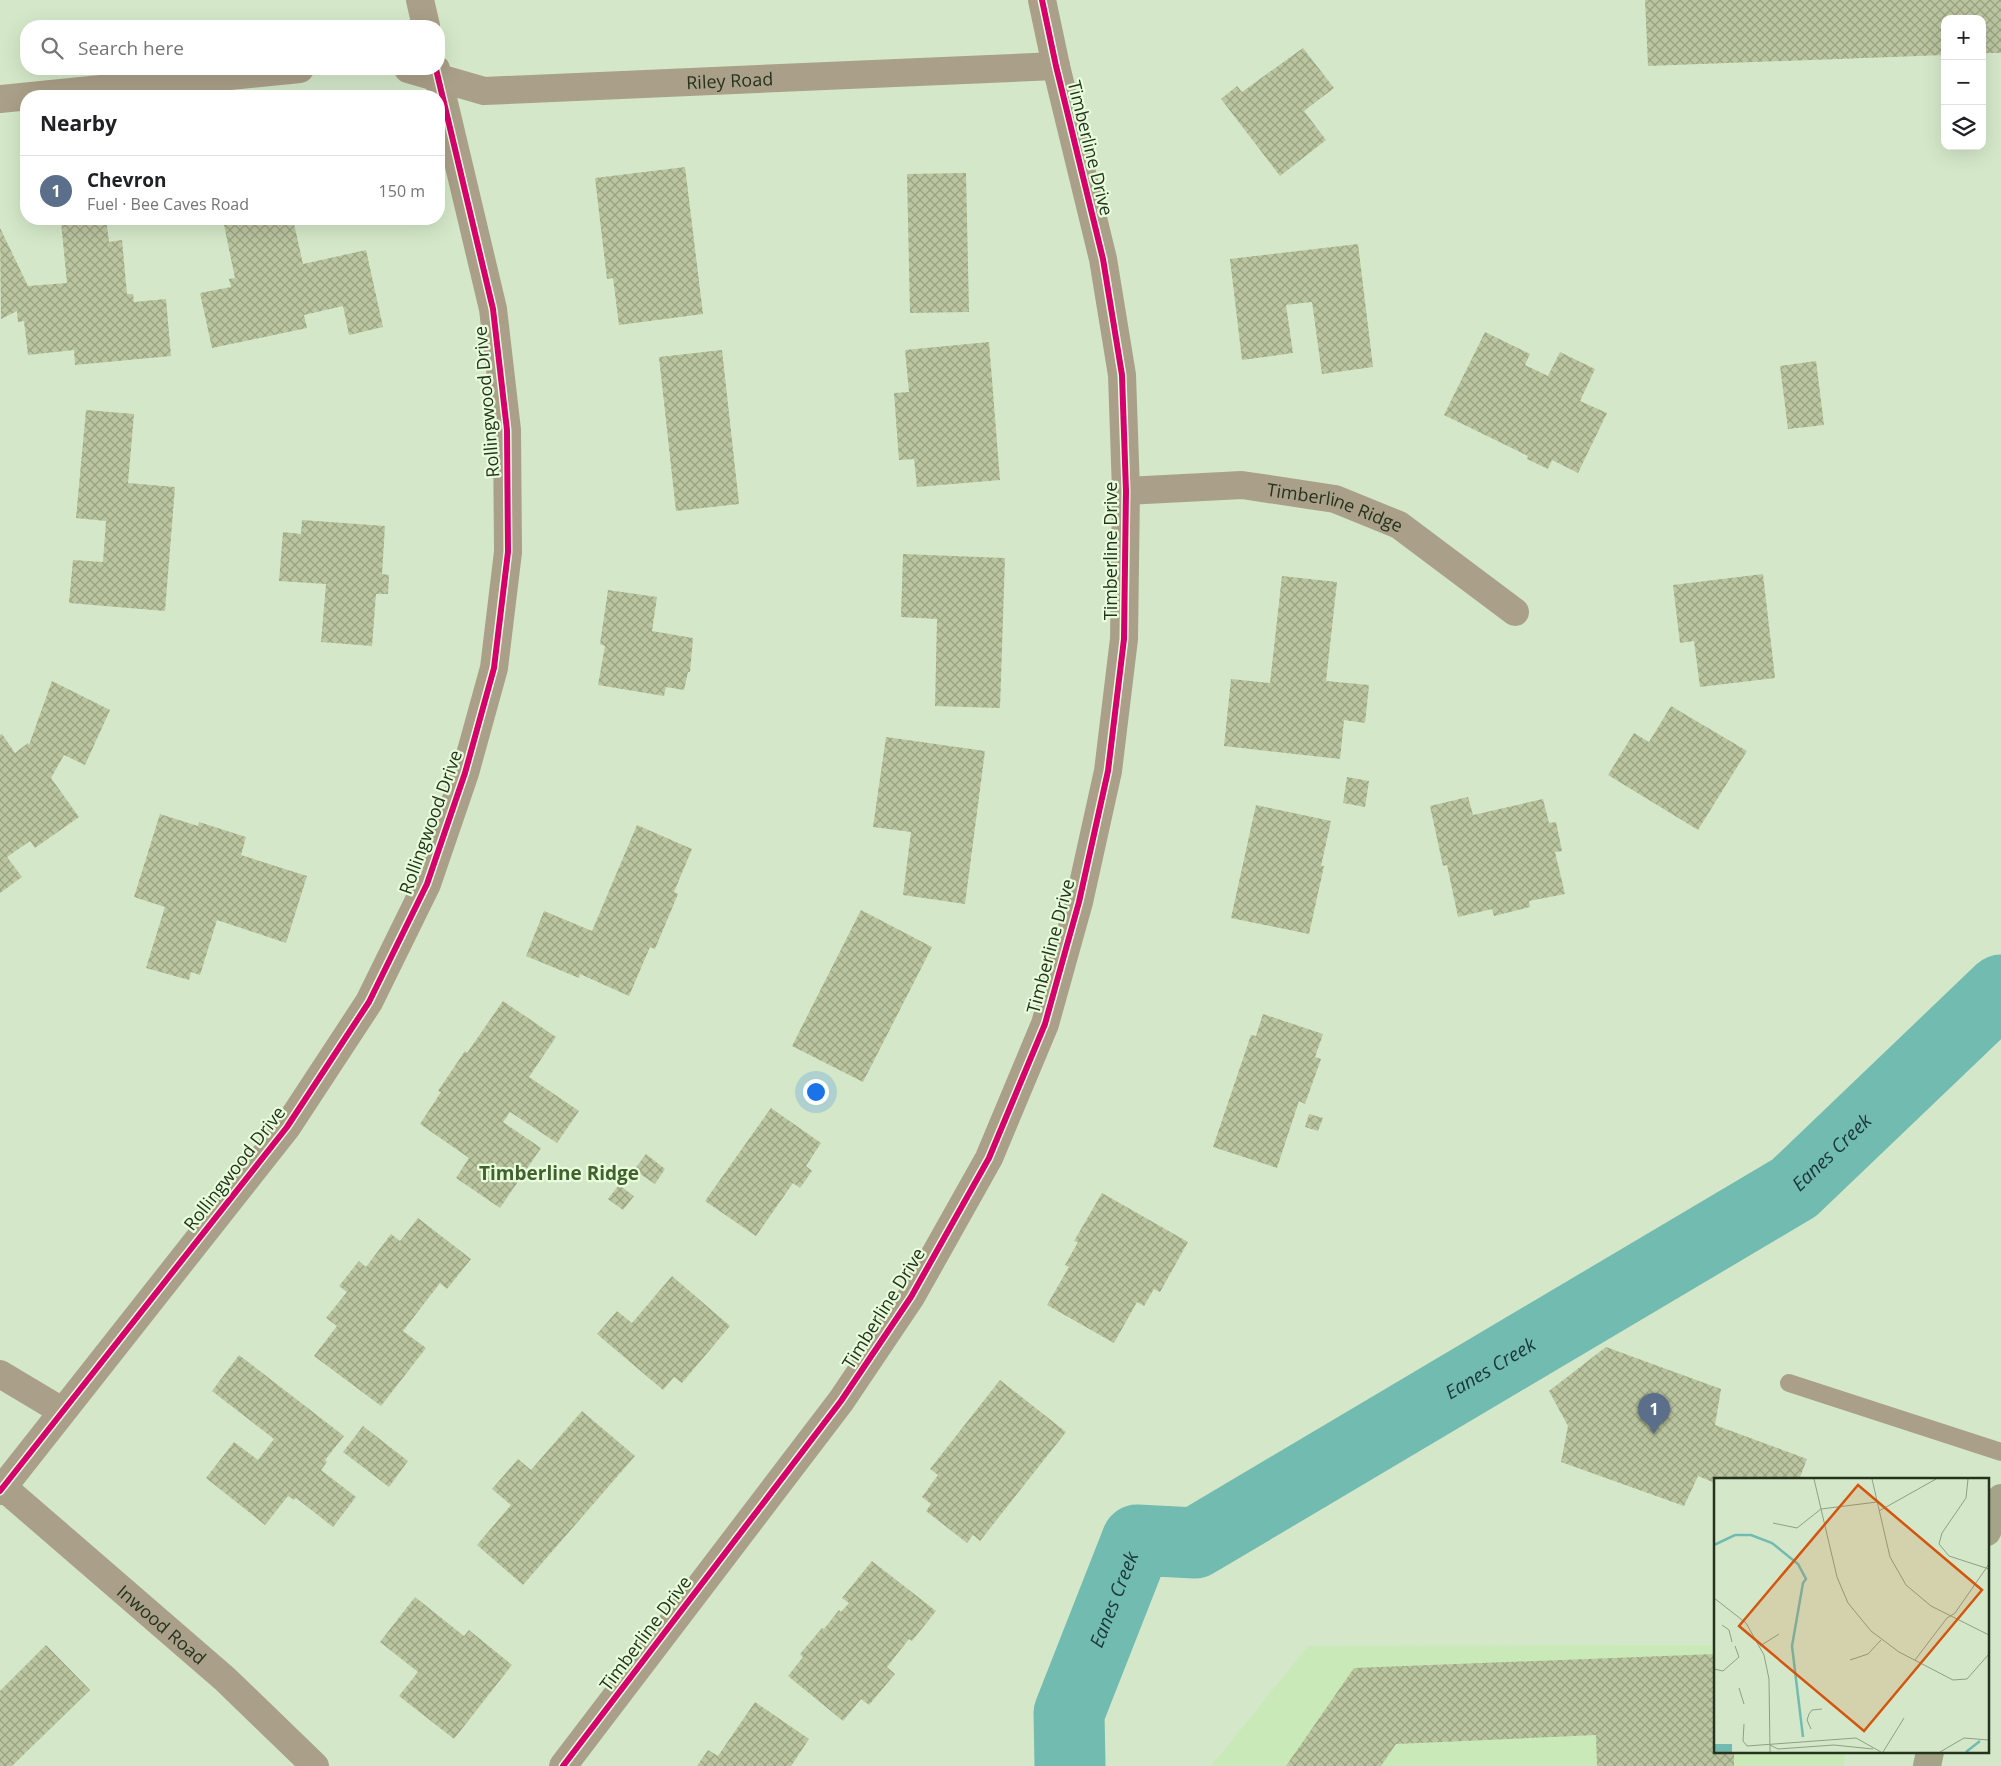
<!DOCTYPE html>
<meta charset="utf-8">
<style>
body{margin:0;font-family:"Open Sans",sans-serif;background:#f6f6f6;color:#202124}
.controls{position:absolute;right:15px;top:15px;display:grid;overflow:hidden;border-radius:10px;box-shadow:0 5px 20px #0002}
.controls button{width:45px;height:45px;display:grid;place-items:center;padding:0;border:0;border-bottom:1px solid #e0e0e0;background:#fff;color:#202124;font:25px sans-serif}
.you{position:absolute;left:815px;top:1091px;width:18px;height:18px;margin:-12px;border:4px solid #fff;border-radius:50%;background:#1a73e8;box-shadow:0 0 0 8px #1a73e833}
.badge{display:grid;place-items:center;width:32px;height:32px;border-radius:50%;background:#7c3aed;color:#fff;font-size:16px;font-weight:700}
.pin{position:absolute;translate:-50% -41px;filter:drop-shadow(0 1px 2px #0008)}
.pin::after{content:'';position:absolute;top:26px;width:18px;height:15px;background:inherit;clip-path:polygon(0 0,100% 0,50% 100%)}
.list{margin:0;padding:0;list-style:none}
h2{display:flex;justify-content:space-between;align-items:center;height:65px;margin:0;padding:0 20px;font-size:21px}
h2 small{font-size:16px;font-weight:400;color:#757577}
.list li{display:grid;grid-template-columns:32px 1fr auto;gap:15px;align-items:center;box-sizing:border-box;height:70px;padding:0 20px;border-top:1px solid #e0e0e0}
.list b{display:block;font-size:19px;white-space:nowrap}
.list p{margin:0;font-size:16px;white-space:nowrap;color:#757577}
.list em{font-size:16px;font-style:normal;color:#757577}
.icon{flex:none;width:28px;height:28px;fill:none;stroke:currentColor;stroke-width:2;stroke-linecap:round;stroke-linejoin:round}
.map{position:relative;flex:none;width:2001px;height:1766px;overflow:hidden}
.search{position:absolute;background:#fff;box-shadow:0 5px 20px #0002;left:20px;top:20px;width:425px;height:55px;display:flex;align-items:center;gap:12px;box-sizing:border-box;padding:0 18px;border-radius:20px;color:#757577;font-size:19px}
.panel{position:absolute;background:#fff;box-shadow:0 5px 20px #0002;left:20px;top:90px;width:425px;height:135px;border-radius:20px}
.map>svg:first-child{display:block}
.built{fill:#cae9b8}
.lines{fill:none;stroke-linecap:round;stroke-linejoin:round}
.river{stroke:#72bbb1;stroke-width:71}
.building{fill:url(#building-cross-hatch)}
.service{stroke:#aaa089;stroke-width:18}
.minor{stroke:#aaa089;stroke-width:28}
.tertiary{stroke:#aaa089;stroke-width:28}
.primary{stroke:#a5a488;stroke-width:28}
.cycleway-casing{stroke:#e7fddb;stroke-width:9}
.cycleway{stroke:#d6006c;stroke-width:6}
.labels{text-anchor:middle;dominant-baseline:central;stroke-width:4.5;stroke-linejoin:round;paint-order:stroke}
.street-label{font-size:18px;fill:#25331d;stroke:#e7fddb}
.water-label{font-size:19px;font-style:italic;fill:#1a3838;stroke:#e7fddb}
.neighbourhood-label{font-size:19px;font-weight:bold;fill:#42612e;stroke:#e7fddb}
.inset-river{fill:none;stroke:#72bbb1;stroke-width:2.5}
.inset-road{fill:none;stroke:#8ea084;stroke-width:1}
.view{fill:#d4550e;fill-opacity:0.15;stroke:#d4550e;stroke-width:2.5}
.inset-edge{fill:none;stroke:#25331d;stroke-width:2.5}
</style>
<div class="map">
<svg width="2001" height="1766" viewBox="0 0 2001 1766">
<defs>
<pattern id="building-cross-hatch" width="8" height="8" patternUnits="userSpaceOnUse" patternTransform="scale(1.25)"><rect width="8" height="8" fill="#bbc6a0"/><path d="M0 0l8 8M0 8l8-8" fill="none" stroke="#98a182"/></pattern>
</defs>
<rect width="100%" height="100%" fill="#d4e8c9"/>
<path class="built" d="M 1715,1645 L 1715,1752 L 1845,1752 L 1844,1766 L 1211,1766 L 1308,1646 Z"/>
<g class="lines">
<path class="river" id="s1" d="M 1070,1766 L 1069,1713 L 1137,1540 L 1195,1543 L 1794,1188 L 2001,990"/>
</g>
<path class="building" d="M 1645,0 L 2001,0 L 2001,53 L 1982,53 L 1982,19 L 1945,19 L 1945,55 L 1648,66 Z
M 1303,48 L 1334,88 L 1304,111 L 1326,140 L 1280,176 L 1221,99 L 1237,86 L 1242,92 Z
M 685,167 L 703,314 L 619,325 L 613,278 L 607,279 L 595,178 Z
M 966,173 L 969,312 L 910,313 L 907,174 Z
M 95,219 L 106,219 L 109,242 L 122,240 L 127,294 L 133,294 L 134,302 L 166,299 L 171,356 L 75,365 L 74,350 L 28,355 L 24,321 L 18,322 L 17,311 L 1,319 L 0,228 L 28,286 L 67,283 L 61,222 Z
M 234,219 L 293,219 L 303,264 L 366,250 L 383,327 L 349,335 L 343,306 L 304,315 L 307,328 L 212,348 L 200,293 L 231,287 L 229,279 L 235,278 L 224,225 L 235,222 Z
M 1358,244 L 1373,367 L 1322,374 L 1312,302 L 1286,305 L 1293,353 L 1242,360 L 1230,259 Z
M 1485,332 L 1530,354 L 1525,365 L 1548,376 L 1560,352 L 1595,369 L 1580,401 L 1607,413 L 1578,473 L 1552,460 L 1548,469 L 1527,459 L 1528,456 L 1444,415 Z
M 989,342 L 1000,480 L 917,487 L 914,459 L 899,460 L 894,393 L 909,392 L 905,350 Z
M 722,350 L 739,504 L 676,511 L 659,357 Z
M 1816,361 L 1824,425 L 1788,429 L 1780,366 Z
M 86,410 L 134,414 L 128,483 L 175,487 L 165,611 L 69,603 L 73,560 L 103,562 L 106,521 L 76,518 Z
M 302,520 L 385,526 L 382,574 L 389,575 L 388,594 L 376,594 L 372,646 L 321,642 L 326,584 L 279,581 L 283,532 L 301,534 Z
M 903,554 L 1005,558 L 1000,708 L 935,706 L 937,619 L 901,617 Z
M 1763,574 L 1775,678 L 1700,687 L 1694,641 L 1680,643 L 1673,585 Z
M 1282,576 L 1337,582 L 1326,681 L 1369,685 L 1365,723 L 1344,720 L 1340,759 L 1224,746 L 1231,679 L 1270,683 Z
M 608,590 L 657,597 L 652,631 L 693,638 L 690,672 L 688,672 L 684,690 L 666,687 L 664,696 L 598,685 L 605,646 L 600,644 Z
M 52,681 L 110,710 L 85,765 L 64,755 L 51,778 L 79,817 L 35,848 L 30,841 L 7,857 L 22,877 L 0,893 L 0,735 L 2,734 L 15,753 L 28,743 L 29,745 Z
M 1671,706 L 1747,751 L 1698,830 L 1608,775 L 1634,733 L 1649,742 Z
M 886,737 L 985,751 L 965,904 L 903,895 L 911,832 L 873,827 Z
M 1347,777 L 1369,781 L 1365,807 L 1343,803 Z
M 1468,797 L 1473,815 L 1543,799 L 1549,823 L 1556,822 L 1562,851 L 1555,852 L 1565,894 L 1529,901 L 1530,907 L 1494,916 L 1492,909 L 1458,917 L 1447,865 L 1443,866 L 1430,806 Z
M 1256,805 L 1331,821 L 1321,866 L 1324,866 L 1309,934 L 1231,918 Z
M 160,814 L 198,826 L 199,822 L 246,837 L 241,855 L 307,876 L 286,943 L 217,920 L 200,975 L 191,972 L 189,980 L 146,968 L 165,907 L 134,897 Z
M 637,825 L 692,849 L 674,892 L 678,894 L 655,949 L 650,947 L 629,996 L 580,974 L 579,978 L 526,956 L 544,911 L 592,931 Z
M 861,910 L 932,947 L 863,1082 L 792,1046 Z
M 503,1001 L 556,1037 L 529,1077 L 579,1111 L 557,1143 L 510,1112 L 503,1122 L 541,1148 L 500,1208 L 456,1178 L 469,1158 L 420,1124 L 441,1092 L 438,1091 L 465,1051 L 467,1053 Z
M 1263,1014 L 1323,1034 L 1315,1057 L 1321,1059 L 1305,1104 L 1299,1101 L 1277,1168 L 1213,1147 L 1251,1035 L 1256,1036 Z
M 771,1108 L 821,1143 L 806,1166 L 812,1171 L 800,1188 L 793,1183 L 756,1236 L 705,1201 Z
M 1309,1114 L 1323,1118 L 1318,1131 L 1305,1127 Z
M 646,1154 L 665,1169 L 655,1184 L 634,1170 Z
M 619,1185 L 634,1196 L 623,1210 L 608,1199 Z
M 1102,1193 L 1188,1242 L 1160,1292 L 1154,1289 L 1144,1306 L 1137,1302 L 1114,1343 L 1047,1305 L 1069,1267 L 1065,1265 L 1078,1242 L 1074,1241 Z
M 418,1218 L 471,1259 L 447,1289 L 440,1283 L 403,1331 L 426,1348 L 381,1406 L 314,1356 L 337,1326 L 326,1318 L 347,1292 L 339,1286 L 359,1261 L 366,1267 L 391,1234 L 400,1241 Z
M 672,1276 L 730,1326 L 682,1383 L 674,1377 L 663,1390 L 597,1334 L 617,1311 L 632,1323 Z
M 1606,1347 L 1721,1389 L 1715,1425 L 1807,1459 L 1799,1480 L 1715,1480 L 1715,1483 L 1698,1476 L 1684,1506 L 1561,1462 L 1568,1426 L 1549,1391 Z
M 239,1355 L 344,1436 L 325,1460 L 327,1462 L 321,1470 L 356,1497 L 333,1527 L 296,1498 L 294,1500 L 288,1496 L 265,1525 L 206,1478 L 234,1442 L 258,1460 L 274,1439 L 212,1391 Z
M 1000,1380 L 1066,1432 L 980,1541 L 973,1535 L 967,1543 L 926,1511 L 931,1504 L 922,1497 L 938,1475 L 930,1469 Z
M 582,1411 L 635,1456 L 523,1585 L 477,1545 L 511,1505 L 492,1489 L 518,1459 L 531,1470 Z
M 363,1426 L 408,1461 L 389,1487 L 343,1452 Z
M 872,1561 L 936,1611 L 912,1641 L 909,1639 L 887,1667 L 895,1674 L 869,1705 L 861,1699 L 843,1721 L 788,1676 L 803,1657 L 800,1654 L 822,1628 L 824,1629 L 839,1610 L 841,1612 L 849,1603 L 842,1598 Z
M 415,1597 L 464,1636 L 469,1630 L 512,1665 L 454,1739 L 399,1696 L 418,1672 L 380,1642 Z
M 46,1645 L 90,1690 L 12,1766 L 0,1766 L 0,1691 Z
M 1715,1654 L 1715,1752 L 1734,1752 L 1734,1766 L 1597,1766 L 1596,1735 L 1396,1744 L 1381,1766 L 1286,1766 L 1354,1668 Z
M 755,1702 L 809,1739 L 791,1766 L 697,1766 L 708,1750 L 718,1756 Z"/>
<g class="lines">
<path class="service" d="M 1789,1383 L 2001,1452"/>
<g class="minor">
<path id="s2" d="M 408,69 L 484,91 L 1056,66"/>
<path d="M 0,99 L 300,69"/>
<path id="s3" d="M 1126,491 L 1242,485 L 1335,499 L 1399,525 L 1515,612"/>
<path d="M 0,1374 L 62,1411"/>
<path id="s4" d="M 3,1487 L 225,1679 L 315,1766"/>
<path d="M 563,1766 L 841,1401 L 911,1297 L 989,1158 L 1045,1024 L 1079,902 L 1108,771 L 1124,639 L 1126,491 L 1122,375 L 1103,259 L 1056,66 L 1042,0"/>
</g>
<path class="tertiary" d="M 420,0 L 426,26
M 0,1491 L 287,1127 L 369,1002 L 427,884 L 465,773 L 494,668 L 508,552 L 507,430 L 493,309 L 436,69"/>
<path class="primary" d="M 1987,1532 L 2001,1498
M 1927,1766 L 1930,1752"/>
<defs>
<path id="cycleway" d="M 0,1491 L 287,1127 L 369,1002 L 427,884 L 465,773 L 494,668 L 508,552 L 507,430 L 493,309 L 436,69
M 563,1766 L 841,1401 L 911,1297 L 989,1158 L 1045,1024 L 1079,902 L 1108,771 L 1124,639 L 1126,491 L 1122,375 L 1103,259 L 1056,66 L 1042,0"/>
</defs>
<use href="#cycleway" class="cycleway-casing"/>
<use href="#cycleway" class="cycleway"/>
</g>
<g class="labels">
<g class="street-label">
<text stroke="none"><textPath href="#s2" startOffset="325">Riley Road</textPath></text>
<text transform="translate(1091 148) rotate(76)">Timberline Drive</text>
<text transform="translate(486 402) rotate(-95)">Rollingwood Drive</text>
<text stroke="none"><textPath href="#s3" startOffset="212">Timberline Ridge</textPath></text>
<text transform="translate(1110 551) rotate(-90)">Timberline Drive</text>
<text transform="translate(430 822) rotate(-70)">Rollingwood Drive</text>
<text transform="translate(1050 946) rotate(-75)">Timberline Drive</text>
<text transform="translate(234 1168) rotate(-52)">Rollingwood Drive</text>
<text transform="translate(883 1308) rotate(-58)">Timberline Drive</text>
<text stroke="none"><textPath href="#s4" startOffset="210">Inwood Road</textPath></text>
<text transform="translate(645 1633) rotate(-53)">Timberline Drive</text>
</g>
<g class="water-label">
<text stroke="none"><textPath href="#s1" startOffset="1045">Eanes Creek</textPath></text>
<text stroke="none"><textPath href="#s1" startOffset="640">Eanes Creek</textPath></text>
<text stroke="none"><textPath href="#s1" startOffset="175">Eanes Creek</textPath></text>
</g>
<g class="neighbourhood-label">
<text x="559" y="1173">Timberline Ridge</text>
</g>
</g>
<g transform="translate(1714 1478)">
<rect width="275" height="275" fill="#d4e8c9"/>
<path d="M 0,266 L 18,266 L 18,274 L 0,274 Z" fill="#72bbb1"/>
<path class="inset-river" d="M 0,67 L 21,57 L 37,57 L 58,65 L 84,86 L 92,101 L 89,105 L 78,168 L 89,259M 252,274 L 266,263"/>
<path class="inset-road" d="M 100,1 L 123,99 L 134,125 L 157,153 L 185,174 L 239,202 L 253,201 L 275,176M 158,1 L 176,79 L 192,107 L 217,128 L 275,157M 254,1 L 252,20 L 228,55 L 225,66 L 235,78 L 275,91M 165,33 L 222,1M 59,45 L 83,50 L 107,31 L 163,24M 0,120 L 32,145 L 50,177 L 55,201 L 56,274M 8,147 L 15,152 L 18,164M 46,168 L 65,156M 136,182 L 154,176 L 167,162M 201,182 L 233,140 L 241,135 L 275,86M 0,191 L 9,193 L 25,179 L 21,168M 25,210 L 30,226M 30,246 L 29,263 L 33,268 L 142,260 L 167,274M 97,251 L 93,242 L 95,236 L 98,232 L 108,231M 56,267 L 64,271 L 120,267 L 159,271M 169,274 L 190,240M 226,274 L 250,260 L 275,262"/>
<path class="view" d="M 144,7 L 268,112 L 150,253 L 25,148 Z"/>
<rect width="275" height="275" class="inset-edge"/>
</g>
</svg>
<div class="controls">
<button>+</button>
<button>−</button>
<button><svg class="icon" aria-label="layers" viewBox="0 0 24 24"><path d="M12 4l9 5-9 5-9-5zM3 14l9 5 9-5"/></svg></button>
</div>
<div class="you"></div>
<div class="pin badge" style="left:1654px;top:1434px;background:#5c6f8a">1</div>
<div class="search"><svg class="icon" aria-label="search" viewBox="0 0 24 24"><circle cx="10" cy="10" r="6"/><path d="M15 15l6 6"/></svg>Search here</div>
<section class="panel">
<h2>Nearby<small></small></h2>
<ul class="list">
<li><span class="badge" style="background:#5c6f8a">1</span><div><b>Chevron</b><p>Fuel · Bee Caves Road</p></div><em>150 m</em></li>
</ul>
</section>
</div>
